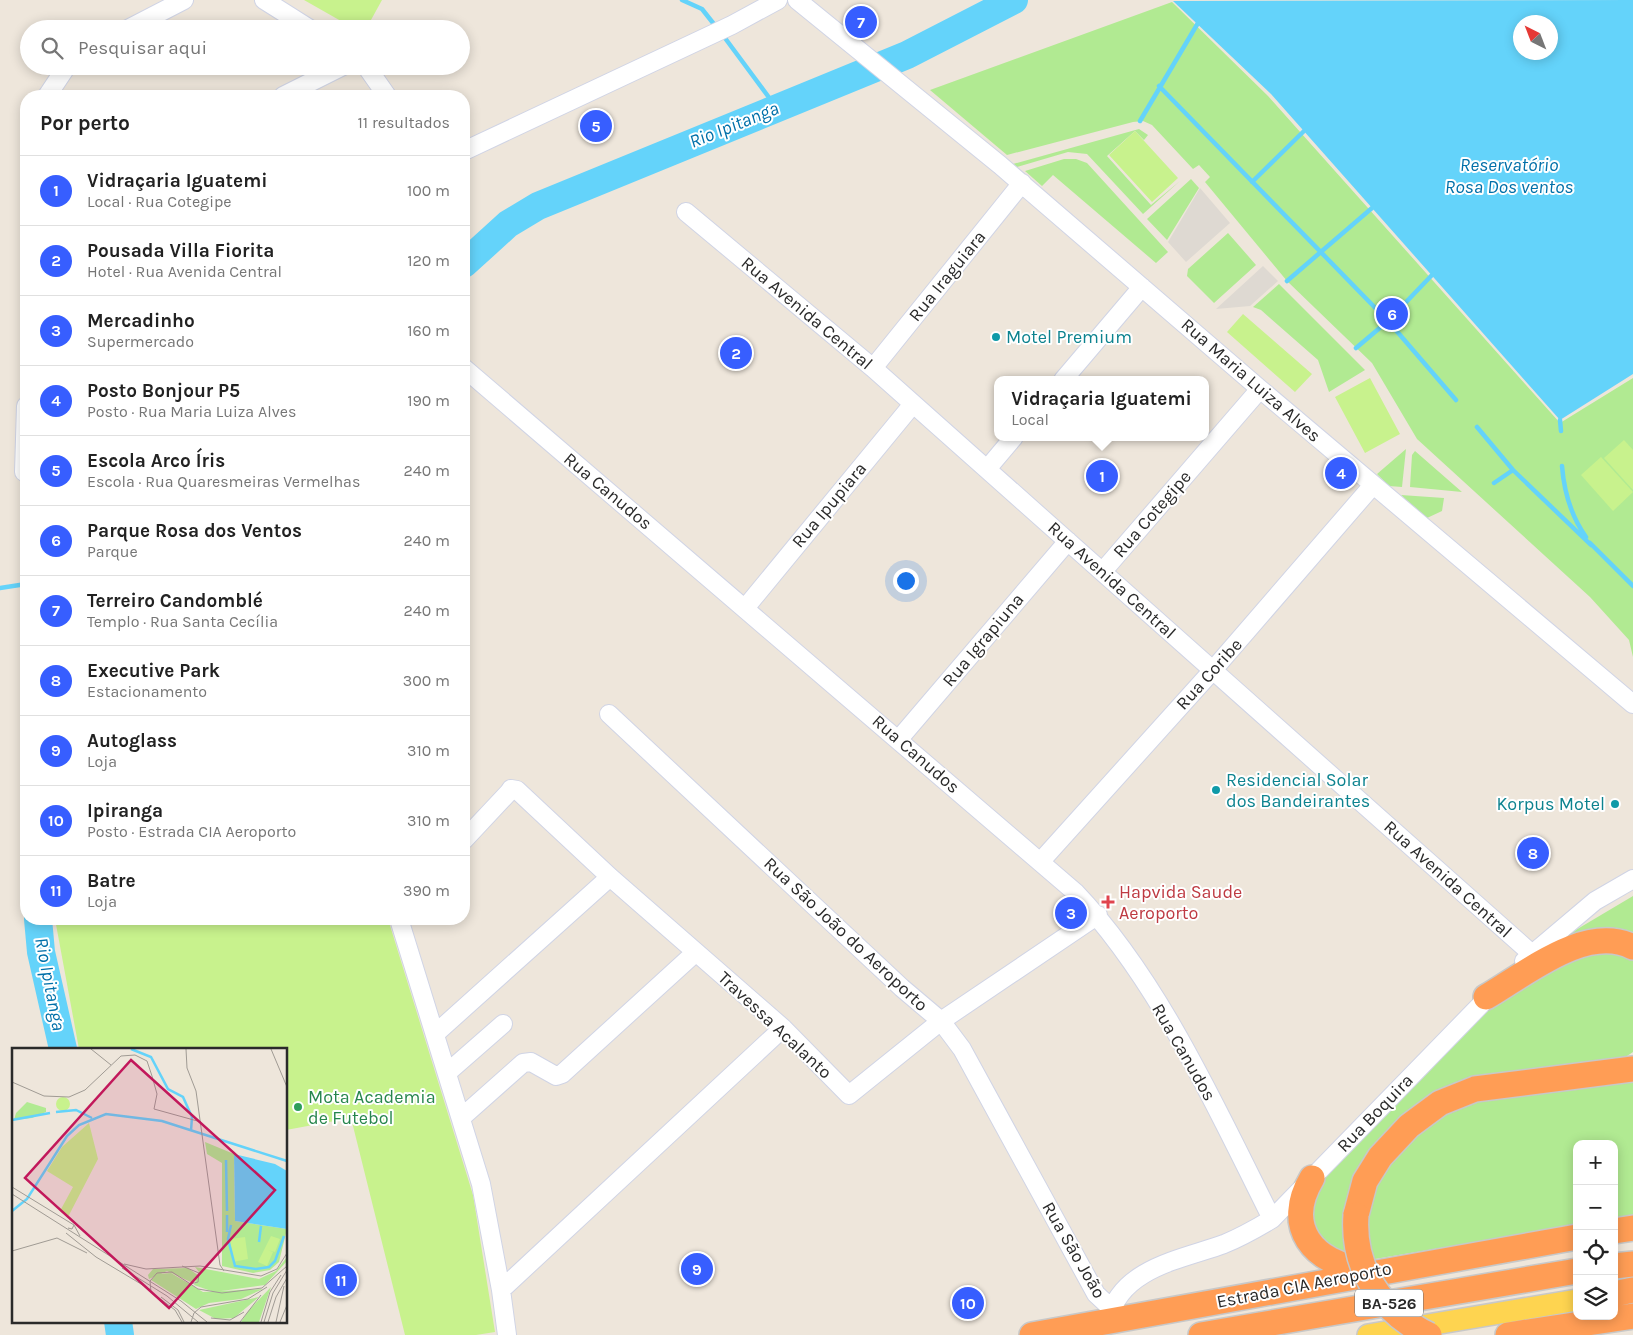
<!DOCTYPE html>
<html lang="pt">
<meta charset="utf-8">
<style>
body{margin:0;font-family:Karla,sans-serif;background:#f2f2f2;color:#222}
.controls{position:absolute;right:15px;bottom:15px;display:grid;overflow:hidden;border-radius:10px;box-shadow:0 2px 12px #0003}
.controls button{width:45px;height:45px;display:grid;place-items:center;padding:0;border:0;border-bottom:1px solid #e0e0e0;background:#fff;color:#222;font:25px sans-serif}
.compass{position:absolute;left:1513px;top:15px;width:45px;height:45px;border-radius:50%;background:#fff;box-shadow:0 2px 12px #0003;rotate:318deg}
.you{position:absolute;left:905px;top:580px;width:18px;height:18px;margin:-12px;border:4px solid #fff;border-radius:50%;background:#1a73e8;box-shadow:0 0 0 8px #1a73e833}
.badge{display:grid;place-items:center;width:32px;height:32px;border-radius:50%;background:#375eff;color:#fff;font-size:16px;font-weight:700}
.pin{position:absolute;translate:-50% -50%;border:2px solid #fff;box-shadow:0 1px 5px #0006}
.popup{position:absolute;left:994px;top:376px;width:215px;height:65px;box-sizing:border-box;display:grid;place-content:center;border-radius:10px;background:#fff;filter:drop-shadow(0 1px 4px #0005);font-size:16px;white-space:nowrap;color:#767676}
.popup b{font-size:19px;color:#222}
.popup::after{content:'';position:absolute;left:50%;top:100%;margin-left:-10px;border:10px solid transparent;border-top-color:#fff}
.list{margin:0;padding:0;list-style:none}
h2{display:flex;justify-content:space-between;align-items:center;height:65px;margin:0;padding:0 20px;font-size:21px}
h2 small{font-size:16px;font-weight:400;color:#767676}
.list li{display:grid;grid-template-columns:32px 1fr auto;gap:15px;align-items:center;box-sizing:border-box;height:70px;padding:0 20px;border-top:1px solid #e0e0e0}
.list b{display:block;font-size:19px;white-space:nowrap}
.list p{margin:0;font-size:16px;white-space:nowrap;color:#767676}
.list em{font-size:16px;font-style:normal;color:#767676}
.icon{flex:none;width:28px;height:28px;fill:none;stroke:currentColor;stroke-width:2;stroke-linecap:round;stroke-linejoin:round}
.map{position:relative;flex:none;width:1633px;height:1335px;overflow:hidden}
.search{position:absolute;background:#fff;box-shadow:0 2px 12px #0003;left:20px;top:20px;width:450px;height:55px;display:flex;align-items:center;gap:12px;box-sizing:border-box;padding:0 18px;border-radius:28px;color:#767676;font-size:19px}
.panel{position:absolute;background:#fff;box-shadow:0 2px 12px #0003;left:20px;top:90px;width:450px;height:835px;border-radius:20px}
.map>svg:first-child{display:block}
.green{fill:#b1ea92}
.pitch{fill:#c8f28d}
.plaza{fill:#ded9d2}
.water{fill:#64d3fa;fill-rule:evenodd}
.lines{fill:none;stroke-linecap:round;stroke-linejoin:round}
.stream{stroke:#64d3fa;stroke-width:4.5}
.river{stroke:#64d3fa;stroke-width:28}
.minor-casing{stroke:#d0d4e5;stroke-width:20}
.major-casing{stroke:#c8c8c8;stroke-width:24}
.highway-casing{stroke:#c8c8c8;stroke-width:28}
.minor{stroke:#fff;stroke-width:18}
.major{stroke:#fed450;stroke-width:21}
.highway{stroke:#ff9d55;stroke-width:25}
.highway-bridge-casing{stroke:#c8c8c8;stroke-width:28;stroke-linecap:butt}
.highway-bridge{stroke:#ff9d55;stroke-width:25}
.culture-dot{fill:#0f9aa8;stroke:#fff;stroke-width:2}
.health-dot{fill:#e0444e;stroke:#fff;stroke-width:2}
.leisure-dot{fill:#2e9e5b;stroke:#fff;stroke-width:2}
.labels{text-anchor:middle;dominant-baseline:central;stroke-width:4;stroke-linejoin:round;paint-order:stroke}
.shield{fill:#fff;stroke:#6a6a6a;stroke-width:1}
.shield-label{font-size:16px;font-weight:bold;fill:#2a2a2a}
.street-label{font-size:18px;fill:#2a2a2a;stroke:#fff}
.culture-label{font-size:18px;fill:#0d838f;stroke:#fff;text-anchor:start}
.health-label{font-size:18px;fill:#be3a42;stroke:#fff;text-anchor:start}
.leisure-label{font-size:18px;fill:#27864d;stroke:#fff;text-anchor:start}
.water-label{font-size:19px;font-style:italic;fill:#0070a9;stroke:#fff}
.inset-river{fill:none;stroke:#64d3fa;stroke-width:2.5}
.inset-road{fill:none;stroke:#a09b94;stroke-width:1}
.view{fill:#c2185b;fill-opacity:0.15;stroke:#c2185b;stroke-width:2.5}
.inset-edge{fill:none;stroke:#2a2a2a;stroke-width:2.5}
</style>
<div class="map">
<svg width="1633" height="1335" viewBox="0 0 1633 1335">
<rect width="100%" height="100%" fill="#eee6db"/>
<path class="green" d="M 1172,2 L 1268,96 L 1560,423 L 1633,378 L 1633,657 L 1629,640 L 1590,597 L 1417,439 L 1372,363 L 1287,281 L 1205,182 L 1210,177 L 1199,165 L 1193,169 L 1152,125 L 1143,121 L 1133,122 L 1007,155 L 930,90 Z
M 1139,129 L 1148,135 L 1144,140 L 1135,131 L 1107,156 L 1151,205 L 1180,181 L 1143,214 L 1087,154 L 1068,152 L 1017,167 L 1013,164 Z
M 1064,159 L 1076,159 L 1087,163 L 1168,252 L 1156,263 L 1053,175 L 1042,186 L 1025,171 Z
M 1191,179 L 1199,188 L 1167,240 L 1147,219 Z
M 1228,233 L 1256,265 L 1214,303 L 1187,276 L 1188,269 Z
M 1279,284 L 1365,370 L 1329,392 L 1318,360 L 1261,310 L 1253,307 Z
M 1406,449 L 1402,487 L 1389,486 L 1377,474 Z
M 1415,451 L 1462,492 L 1410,487 L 1412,455 Z
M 1401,495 L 1444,498 L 1442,511 L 1427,518 Z
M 1633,896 L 1633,939 L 1573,940 L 1569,934 Z
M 1610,950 L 1633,958 L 1633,1052 L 1624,1058 L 1493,1076 L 1377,1147 L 1350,1263 L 1309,1227 L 1317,1184 L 1487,1010 L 1532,976 L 1557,963 Z
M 1633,1076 L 1633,1215 L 1614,1218 L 1614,1144 L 1577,1144 L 1577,1225 L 1369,1260 L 1365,1240 L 1372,1187 L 1410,1137 L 1455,1105 Z"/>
<path class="pitch" d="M 304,0 L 382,0 L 366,29 L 355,29 Z
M 1135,131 L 1178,178 L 1152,202 L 1109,155 Z
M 1243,314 L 1312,374 L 1295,392 L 1227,332 Z
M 1370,378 L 1400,434 L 1365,453 L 1335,397 Z
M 1624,440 L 1633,450 L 1633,490 L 1604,458 Z
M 1601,457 L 1633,492 L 1613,511 L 1581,475 Z
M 55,919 L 388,919 L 473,1195 L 495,1332 L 476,1335 L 405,1335 L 351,1118 L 286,1130 L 286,1049 L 79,1049 Z"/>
<path class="plaza" d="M 1200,188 L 1230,223 L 1186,262 L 1168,242 Z
M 1263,266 L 1278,281 L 1250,306 L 1216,309 Z"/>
<path class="water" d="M 1633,0 L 1633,374 L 1560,420 L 1271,94 L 1173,1 ZM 1520,22 L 1550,22 L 1550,52 L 1520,52 Z"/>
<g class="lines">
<path class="stream" d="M 682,0 L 702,9 L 717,28
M 722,34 L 776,107
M 1159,86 L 1388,321 L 1456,400
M 1140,121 L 1198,23
M 1252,182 L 1304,131
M 1287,281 L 1372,208
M 1356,348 L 1388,321 L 1432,275
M 1560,420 L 1561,431
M 1477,427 L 1513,470 L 1591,545
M 1562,466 C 1564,491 1571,516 1586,537
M 1494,483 L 1513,470
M 1590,543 L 1633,586
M 0,588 L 26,584"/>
<path class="river" d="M 464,264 L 508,224 L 538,206 L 907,55 L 1014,0
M 38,919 L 41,952 L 63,1049
M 118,1321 L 120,1335"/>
<defs>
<path id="minor" d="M 264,0 L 310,29
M 797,0 L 1000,165 L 1260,389 L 1633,704
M 128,29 L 184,0
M 366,66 L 387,96
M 47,96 L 67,66
M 283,96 L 343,66
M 464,151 L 732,25 L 778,0
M 686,212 L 873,368 L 1532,954
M 464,368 L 1075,892 C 1160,981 1217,1110 1272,1219
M 873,368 L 1022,183
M 1063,380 L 1142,287
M 987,469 L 1014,437
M 24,472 L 26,406
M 1103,571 L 1260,389
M 746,607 L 913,404
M 609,714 L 902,988 L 941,1021 L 962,1049 L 1096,1294 L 1111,1308
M 899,739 L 1068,541
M 464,840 L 509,792 L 511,789 L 517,790 L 610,877 L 783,1028 L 849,1095 L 941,1021 L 1098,915
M 1041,861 L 1213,670 L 1373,485
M 399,919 L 481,1184 L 501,1290 L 507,1335
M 1524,961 L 1595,901 L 1633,879
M 435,1034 L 610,877
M 447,1073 L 503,1024
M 461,1118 L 523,1063 L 531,1062 L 556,1076 L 562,1074 L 696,952
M 501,1290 L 783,1028
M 1109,1319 C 1120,1268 1183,1259 1224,1244 C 1241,1237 1257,1228 1272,1219 L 1495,990"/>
<path id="major" d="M 1368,1335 L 1577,1300"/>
<path id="highway" d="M 1486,997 C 1526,974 1586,923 1633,947
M 1312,1178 C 1283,1226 1313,1265 1365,1269
M 1356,1215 L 1365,1181 L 1380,1157 L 1409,1126 L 1440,1103 L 1475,1089 L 1633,1069
M 1614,1231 L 1633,1228
M 1614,1266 L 1633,1264
M 1614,1294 L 1633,1290
M 1032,1335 L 1577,1237
M 1201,1335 L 1577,1271
M 1508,1335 L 1633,1316"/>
</defs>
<use href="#minor" class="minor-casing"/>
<use href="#major" class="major-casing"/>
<use href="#highway" class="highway-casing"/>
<use href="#minor" class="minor"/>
<use href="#major" class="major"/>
<use href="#highway" class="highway"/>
<defs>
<path id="highway-bridge" d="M 1356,1215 C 1352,1268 1381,1312 1429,1335"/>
</defs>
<use href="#highway-bridge" class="highway-bridge-casing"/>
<use href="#highway-bridge" class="highway-bridge"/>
</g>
<g class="culture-dot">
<circle cx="996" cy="337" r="5"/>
<circle cx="1216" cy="790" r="5"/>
<circle cx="1615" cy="804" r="5"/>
</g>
<path class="health-dot" d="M1105.5 894.5h5v5h5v5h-5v5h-5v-5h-5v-5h5z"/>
<circle class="leisure-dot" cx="298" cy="1107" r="5"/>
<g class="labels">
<rect class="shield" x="1355" y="1289.5" width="68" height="27" rx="4"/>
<g class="shield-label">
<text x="1389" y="1303">BA-526</text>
</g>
<g class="street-label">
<text transform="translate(947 276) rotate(-51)">Rua Iraguiara</text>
<text transform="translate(807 313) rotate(40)">Rua Avenida Central</text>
<text transform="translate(1251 380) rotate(41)">Rua Maria Luiza Alves</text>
<text transform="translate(608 491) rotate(40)">Rua Canudos</text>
<text transform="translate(829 505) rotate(-50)">Rua Ipupiara</text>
<text transform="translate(1152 514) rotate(-49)">Rua Cotegipe</text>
<text transform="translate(1112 580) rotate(42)">Rua Avenida Central</text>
<text transform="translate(983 640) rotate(-50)">Rua Igrapiuna</text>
<text transform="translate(1209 674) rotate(-48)">Rua Coribe</text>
<text transform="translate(916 754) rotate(41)">Rua Canudos</text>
<text transform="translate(1448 879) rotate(42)">Rua Avenida Central</text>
<text transform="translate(846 934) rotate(43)">Rua São João do Aeroporto</text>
<text transform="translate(775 1025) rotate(43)">Travessa Acalanto</text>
<text transform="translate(1184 1052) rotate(60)">Rua Canudos</text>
<text transform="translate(1375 1113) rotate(-46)">Rua Boquira</text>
<text transform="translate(1074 1250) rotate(60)">Rua São João</text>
<text transform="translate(1304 1285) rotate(-11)">Estrada CIA Aeroporto</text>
</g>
<g class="culture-label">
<text x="1006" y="337">Motel Premium</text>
<text x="1226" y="780">Residencial Solar<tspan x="1226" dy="21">dos Bandeirantes</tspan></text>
<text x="1605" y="804" text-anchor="end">Korpus Motel</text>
</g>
<g class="health-label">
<text x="1119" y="892">Hapvida Saude<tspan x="1119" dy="21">Aeroporto</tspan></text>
</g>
<g class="leisure-label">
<text x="308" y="1097">Mota Academia<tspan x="308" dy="21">de Futebol</tspan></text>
</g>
<g class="water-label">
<text transform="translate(734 125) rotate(-22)">Rio Ipitanga</text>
<text x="1509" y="165">Reservatório<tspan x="1509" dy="22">Rosa Dos ventos</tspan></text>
<text transform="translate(50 984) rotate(79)">Rio Ipitanga</text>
</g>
</g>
<g transform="translate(12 1048)">
<rect width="275" height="275" fill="#eee6db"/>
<path d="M 15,54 L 34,60 L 34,64 L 20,70 L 2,72 L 4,65 ZM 193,94 L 222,106 L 223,173 L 275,181 L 267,214 L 258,222 L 241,225 L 210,218 L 210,115 L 195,106 ZM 275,209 L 275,213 L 253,237 L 202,244 L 182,237 L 187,224 L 183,219 L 247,231 L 264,223 ZM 176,220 L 187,228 L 181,235 L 155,223 L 137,231 L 136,227 L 141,221 ZM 159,225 L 191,244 L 251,241 L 229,251 L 197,255 L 184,261 L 139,232 L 145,226 ZM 259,239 L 247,274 L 229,274 L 237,262 ZM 247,249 L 222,270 L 204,271 L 187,262 Z" fill="#b1ea92"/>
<path d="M44 56a7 7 0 1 1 14 0a7 7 0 1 1-14 0ZM 77,75 L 86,111 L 56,169 L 48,163 L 61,139 L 35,123 L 50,99 ZM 259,188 L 268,191 L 263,204 L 256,202 L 261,204 L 255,218 L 246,214 ZM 233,189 L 236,211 L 221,214 L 218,191 Z" fill="#c8f28d"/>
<path d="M 222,106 L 263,116 L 275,123 L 275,181 L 223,173 Z" fill="#64d3fa"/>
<path class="inset-river" d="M 119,1 L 139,9 L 156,41 L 171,49 L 180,69 L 179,83M 44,64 L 64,62 L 80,70M 0,72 L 38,65M 214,112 L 215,163M 0,163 L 15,151 L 55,88 L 67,77 L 94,66 L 150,73 L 275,113M 215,167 L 215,184M 219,177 L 216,191 L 223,218 L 244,221 L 257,219 L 263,213 L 272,188M 247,194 L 249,178"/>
<path class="inset-road" d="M 79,1 L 99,17M 174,1 L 175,20 L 184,43 L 208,217 L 212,223M 259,1 L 275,39M 0,34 L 32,48 L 57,49 L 73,42 L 109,8 L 123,7 L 135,13 L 140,28 L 145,46 L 142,61 L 189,74M 0,139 L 62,177M 0,146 L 169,253 L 195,274M 56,180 L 60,181 L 62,177 L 68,188M 54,185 L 84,209M 0,203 L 45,190 L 75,205M 84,209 L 139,242M 112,216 L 134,221 L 188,218 L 249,228 L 265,221 L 275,205M 170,218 L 187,225 L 186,234 L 178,236M 110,220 L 155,248 L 186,274M 149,249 L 166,262 L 172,274M 199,270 L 218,272 L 232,264M 170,274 L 163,262 L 139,244 L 138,233 L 145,225 L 160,224 L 186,241 L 210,245 L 250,240 L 275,218M 179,274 L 182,265 L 189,259 L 236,251 L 255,239M 228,274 L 249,247M 249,274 L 258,244 L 269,227M 252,274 L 261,245 L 275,222M 256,274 L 264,249 L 275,230M 264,274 L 272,238M 268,274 L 275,257"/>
<path class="view" d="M 119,12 L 263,142 L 157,260 L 13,130 Z"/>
<rect width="275" height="275" class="inset-edge"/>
</g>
</svg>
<div class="controls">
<button>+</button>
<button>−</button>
<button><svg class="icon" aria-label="locate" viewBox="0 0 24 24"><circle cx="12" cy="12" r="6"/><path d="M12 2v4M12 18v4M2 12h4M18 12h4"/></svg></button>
<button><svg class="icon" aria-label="layers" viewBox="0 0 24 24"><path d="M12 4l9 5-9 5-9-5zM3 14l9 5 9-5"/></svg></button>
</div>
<svg class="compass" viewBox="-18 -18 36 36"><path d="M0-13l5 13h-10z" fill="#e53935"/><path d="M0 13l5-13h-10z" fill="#767676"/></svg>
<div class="you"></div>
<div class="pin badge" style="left:1102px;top:476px">1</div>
<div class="popup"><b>Vidraçaria Iguatemi</b>Local</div>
<div class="pin badge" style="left:736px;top:353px">2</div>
<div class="pin badge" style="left:1071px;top:913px">3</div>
<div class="pin badge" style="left:1341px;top:473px">4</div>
<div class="pin badge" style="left:596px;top:126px">5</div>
<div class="pin badge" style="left:1392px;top:314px">6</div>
<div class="pin badge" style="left:861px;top:22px">7</div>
<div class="pin badge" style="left:1533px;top:853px">8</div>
<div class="pin badge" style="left:697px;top:1269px">9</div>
<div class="pin badge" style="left:968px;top:1303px">10</div>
<div class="pin badge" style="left:341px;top:1280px">11</div>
<div class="search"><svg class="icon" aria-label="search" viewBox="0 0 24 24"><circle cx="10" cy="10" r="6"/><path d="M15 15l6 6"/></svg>Pesquisar aqui</div>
<section class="panel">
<h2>Por perto<small>11 resultados</small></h2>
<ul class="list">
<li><span class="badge">1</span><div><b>Vidraçaria Iguatemi</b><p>Local · Rua Cotegipe</p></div><em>100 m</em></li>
<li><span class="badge">2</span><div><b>Pousada Villa Fiorita</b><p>Hotel · Rua Avenida Central</p></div><em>120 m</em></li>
<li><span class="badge">3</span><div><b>Mercadinho</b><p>Supermercado</p></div><em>160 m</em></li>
<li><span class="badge">4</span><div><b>Posto Bonjour P5</b><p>Posto · Rua Maria Luiza Alves</p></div><em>190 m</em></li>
<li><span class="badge">5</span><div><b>Escola Arco Íris</b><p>Escola · Rua Quaresmeiras Vermelhas</p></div><em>240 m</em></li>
<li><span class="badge">6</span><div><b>Parque Rosa dos Ventos</b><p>Parque</p></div><em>240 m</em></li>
<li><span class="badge">7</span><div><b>Terreiro Candomblé</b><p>Templo · Rua Santa Cecília</p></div><em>240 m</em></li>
<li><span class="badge">8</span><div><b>Executive Park</b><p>Estacionamento</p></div><em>300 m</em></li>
<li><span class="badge">9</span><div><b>Autoglass</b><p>Loja</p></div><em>310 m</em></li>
<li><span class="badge">10</span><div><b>Ipiranga</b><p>Posto · Estrada CIA Aeroporto</p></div><em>310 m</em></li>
<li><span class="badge">11</span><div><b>Batre</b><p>Loja</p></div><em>390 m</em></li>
</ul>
</section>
</div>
